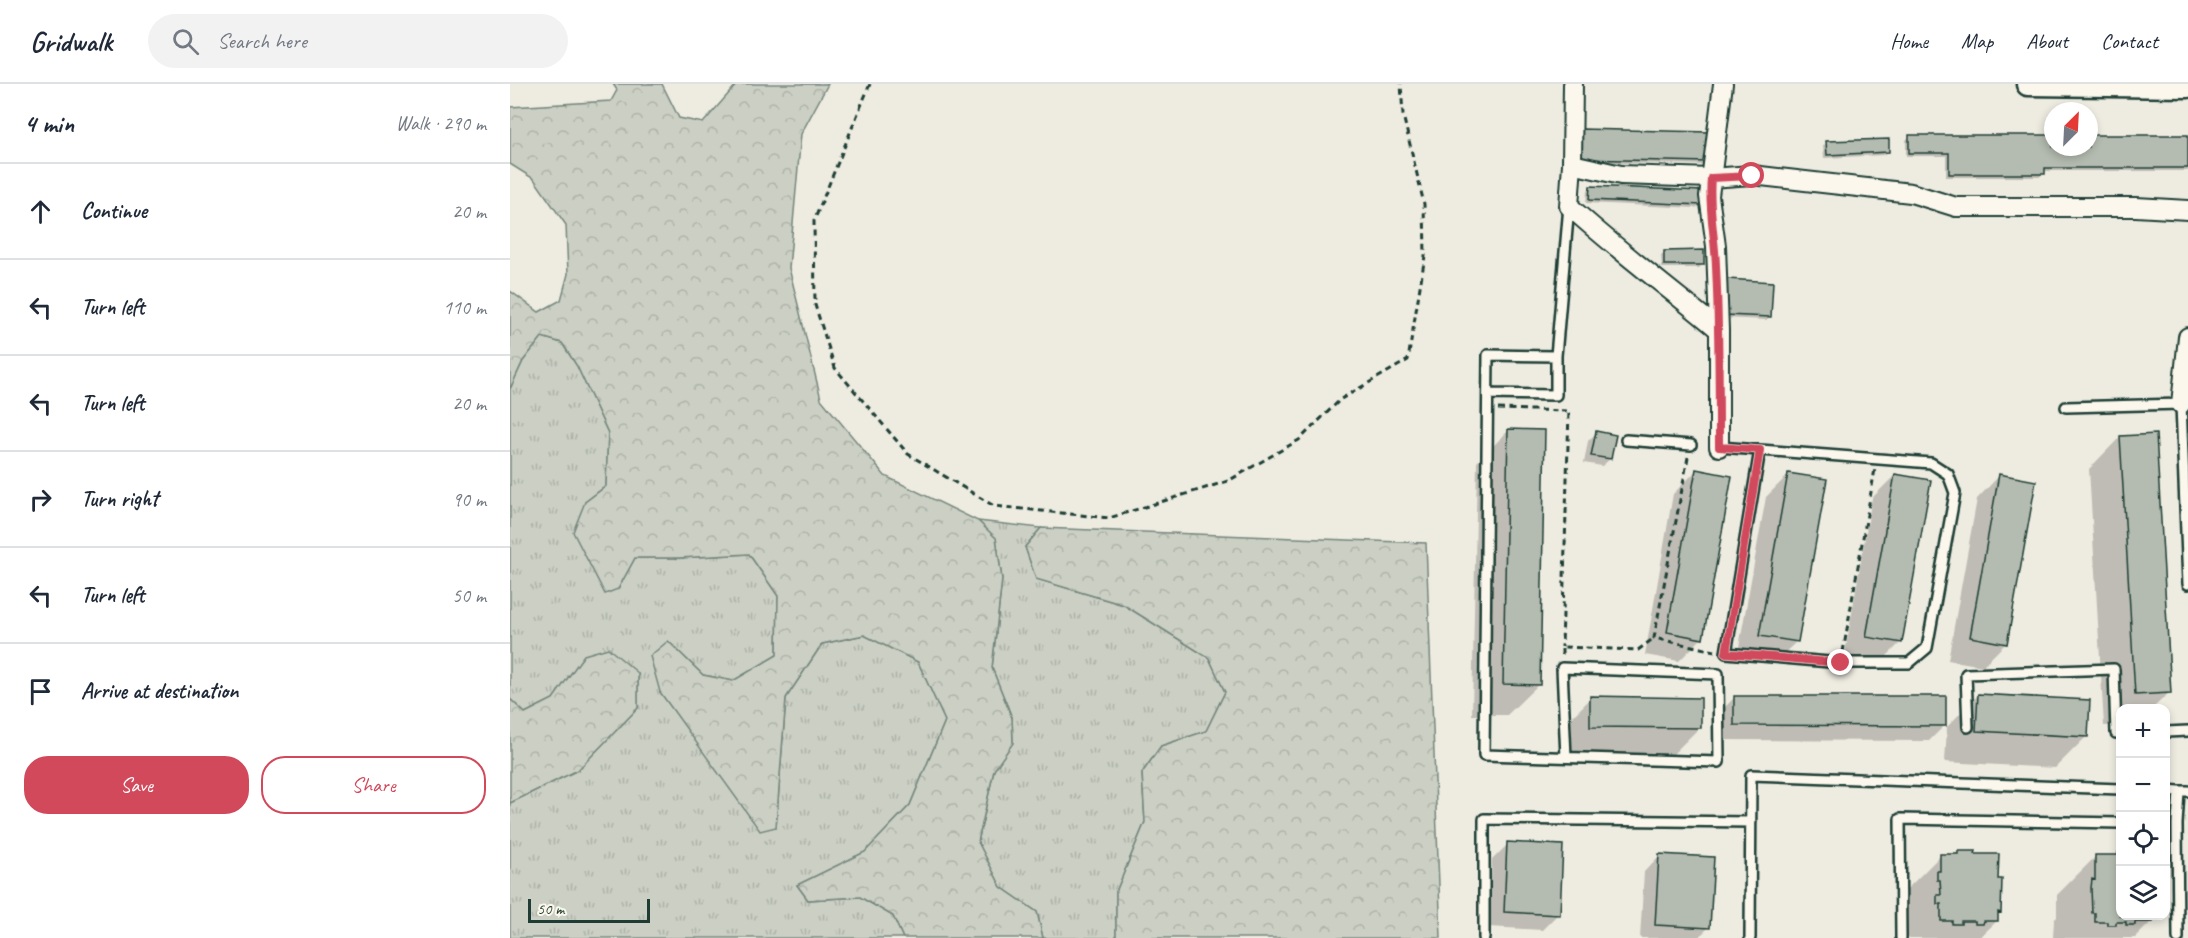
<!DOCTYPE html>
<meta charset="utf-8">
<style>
body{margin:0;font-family:Caveat,sans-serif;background:#f2f2f3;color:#1f2937}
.controls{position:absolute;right:18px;bottom:18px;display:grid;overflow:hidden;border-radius:12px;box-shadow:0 3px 9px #0003}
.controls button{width:54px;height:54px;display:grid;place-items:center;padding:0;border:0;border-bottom:2px solid #e0e1e3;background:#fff;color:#1f2937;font:30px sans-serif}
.compass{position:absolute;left:1534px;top:18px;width:54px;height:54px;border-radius:50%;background:#fff;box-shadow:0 3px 9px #0003;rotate:24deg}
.scale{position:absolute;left:18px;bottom:15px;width:122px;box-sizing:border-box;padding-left:6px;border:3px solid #1f3d34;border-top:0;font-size:16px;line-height:21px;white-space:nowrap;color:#1f3d34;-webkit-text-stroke:4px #fbf7ec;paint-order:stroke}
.stop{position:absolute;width:18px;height:18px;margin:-14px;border:4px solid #d1495b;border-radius:50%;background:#fff}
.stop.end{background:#d1495b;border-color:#fff;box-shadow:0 2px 6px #0008}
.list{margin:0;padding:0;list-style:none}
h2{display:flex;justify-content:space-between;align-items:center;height:78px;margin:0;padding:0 24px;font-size:26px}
h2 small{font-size:20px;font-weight:400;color:#747a83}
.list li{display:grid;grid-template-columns:39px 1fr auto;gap:18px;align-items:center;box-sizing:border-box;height:96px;padding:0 24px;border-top:2px solid #e0e1e3}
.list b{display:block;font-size:22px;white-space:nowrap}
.list em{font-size:20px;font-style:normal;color:#747a83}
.actions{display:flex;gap:12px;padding:18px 24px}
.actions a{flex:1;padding:14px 0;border:2px solid #d1495b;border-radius:24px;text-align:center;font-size:21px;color:#d1495b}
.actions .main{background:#d1495b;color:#fff}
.icon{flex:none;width:33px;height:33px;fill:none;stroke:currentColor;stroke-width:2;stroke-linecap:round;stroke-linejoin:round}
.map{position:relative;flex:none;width:1678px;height:854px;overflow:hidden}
header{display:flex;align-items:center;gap:36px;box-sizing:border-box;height:84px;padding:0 30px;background:#fff;border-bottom:2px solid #e0e1e3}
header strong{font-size:28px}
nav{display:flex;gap:33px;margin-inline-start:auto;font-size:21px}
.search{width:420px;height:54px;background:#f2f2f3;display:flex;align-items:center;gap:15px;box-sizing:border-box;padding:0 21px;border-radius:33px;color:#747a83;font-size:22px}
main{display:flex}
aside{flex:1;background:#fff}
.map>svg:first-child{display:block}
.grass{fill:url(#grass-tufts);stroke:#75867c;stroke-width:1.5}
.forest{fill:url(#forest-crowns);stroke:#75867c;stroke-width:1.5}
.shadow{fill:#0003}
.building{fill:#b4bbb0;stroke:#1f3d34;stroke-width:1.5}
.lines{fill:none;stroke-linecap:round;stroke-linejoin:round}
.service-casing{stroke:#1f3d34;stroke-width:14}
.minor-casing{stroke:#1f3d34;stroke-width:22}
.tertiary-casing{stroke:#1f3d34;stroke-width:27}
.path{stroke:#1f3d34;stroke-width:3;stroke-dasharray:6 4.5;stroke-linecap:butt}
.service{stroke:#fbf7ec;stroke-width:9}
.minor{stroke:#fbf7ec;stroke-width:18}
.tertiary{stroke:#fbf7ec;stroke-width:22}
.route{stroke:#d1495b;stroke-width:8}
</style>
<header>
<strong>Gridwalk</strong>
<div class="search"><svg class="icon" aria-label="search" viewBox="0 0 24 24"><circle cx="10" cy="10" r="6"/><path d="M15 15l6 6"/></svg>Search here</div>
<nav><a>Home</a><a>Map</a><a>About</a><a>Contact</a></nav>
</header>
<main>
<aside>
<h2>4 min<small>Walk · 290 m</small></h2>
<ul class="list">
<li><svg class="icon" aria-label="ahead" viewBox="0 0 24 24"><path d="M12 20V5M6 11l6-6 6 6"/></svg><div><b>Continue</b></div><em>20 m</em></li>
<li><svg class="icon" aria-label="left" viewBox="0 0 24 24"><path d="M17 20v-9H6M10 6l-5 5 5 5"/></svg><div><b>Turn left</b></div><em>110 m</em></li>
<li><svg class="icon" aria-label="left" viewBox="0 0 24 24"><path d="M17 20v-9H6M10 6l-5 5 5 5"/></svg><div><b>Turn left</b></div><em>20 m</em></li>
<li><svg class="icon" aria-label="right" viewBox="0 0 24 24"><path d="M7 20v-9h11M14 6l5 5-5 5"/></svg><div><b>Turn right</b></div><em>90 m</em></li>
<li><svg class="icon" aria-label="left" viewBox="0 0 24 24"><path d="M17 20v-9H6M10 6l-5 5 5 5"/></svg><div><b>Turn left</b></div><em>50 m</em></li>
<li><svg class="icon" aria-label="arrive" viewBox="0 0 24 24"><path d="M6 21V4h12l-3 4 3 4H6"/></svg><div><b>Arrive at destination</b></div></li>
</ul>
<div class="actions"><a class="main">Save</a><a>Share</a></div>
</aside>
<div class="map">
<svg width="1678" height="854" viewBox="0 0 1678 854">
<defs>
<pattern id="grass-tufts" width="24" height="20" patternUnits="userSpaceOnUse" patternTransform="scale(1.5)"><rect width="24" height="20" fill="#cbcfc4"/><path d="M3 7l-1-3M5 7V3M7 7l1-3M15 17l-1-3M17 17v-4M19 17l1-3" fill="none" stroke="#aeb3a9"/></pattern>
<pattern id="forest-crowns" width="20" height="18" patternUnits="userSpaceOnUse" patternTransform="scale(1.5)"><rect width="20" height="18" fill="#cbcfc4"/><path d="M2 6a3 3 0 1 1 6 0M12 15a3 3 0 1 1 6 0" fill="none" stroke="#aeb3a9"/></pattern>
</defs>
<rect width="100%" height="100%" fill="#eeece1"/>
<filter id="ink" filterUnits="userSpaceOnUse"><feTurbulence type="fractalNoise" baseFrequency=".0167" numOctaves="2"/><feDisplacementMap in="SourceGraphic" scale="12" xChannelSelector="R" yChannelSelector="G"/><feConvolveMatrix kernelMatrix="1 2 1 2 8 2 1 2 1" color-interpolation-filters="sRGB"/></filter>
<g filter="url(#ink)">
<path class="grass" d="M 32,253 L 52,259 L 67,282 L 98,349 L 96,402 L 75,418 L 108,505 L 125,474 L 169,474 L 239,470 L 268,512 L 267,571 L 223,597 L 193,591 L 158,557 L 150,608 L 200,676 L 266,743 L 276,614 L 312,560 L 354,551 L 408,578 L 435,637 L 400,721 L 355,768 L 287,801 L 298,816 L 350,813 L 383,832 L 393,854 L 0,854 L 0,719 L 68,686 L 128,624 L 128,589 L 74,572 L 43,615 L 15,629 L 0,615 L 0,305 L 13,277 Z
M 468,437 L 531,444 L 515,463 L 526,495 L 614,521 L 699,574 L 715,608 L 696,647 L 651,662 L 632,689 L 635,738 L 606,808 L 606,854 L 533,854 L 527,828 L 491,803 L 468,758 L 484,686 L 503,658 L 502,634 L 482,584 L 492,495 L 486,454 Z"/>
<path class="forest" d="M 103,0 L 152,0 L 169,34 L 193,39 L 227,0 L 318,0 L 291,50 L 279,184 L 311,315 L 375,392 L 468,437 L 486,454 L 492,495 L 482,584 L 502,634 L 503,659 L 484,686 L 468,758 L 491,803 L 527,828 L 533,854 L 393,854 L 383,832 L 350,813 L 298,816 L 287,801 L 355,768 L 400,721 L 435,637 L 408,578 L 354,551 L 312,560 L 276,614 L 266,743 L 250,747 L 150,608 L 140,572 L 158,557 L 193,591 L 223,597 L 267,571 L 268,512 L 239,470 L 169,474 L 125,474 L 108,505 L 95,510 L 63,448 L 75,418 L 96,402 L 98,349 L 67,282 L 52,259 L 32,253 L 13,277 L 0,305 L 0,207 L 29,228 L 51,216 L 58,190 L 56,141 L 24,95 L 0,80 L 0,23 L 101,17 L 107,6 Z
M 531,444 L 916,459 L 931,854 L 606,854 L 606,808 L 635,738 L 632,689 L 651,662 L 696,647 L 715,608 L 699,574 L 614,521 L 526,495 L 515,463 Z
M 98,564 L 128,589 L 128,624 L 68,686 L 0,719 L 0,615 L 15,629 L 43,615 L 74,571 Z"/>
<path class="shadow" d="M 1068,50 L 1196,77 L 1193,81 L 1068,78 Z
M 1400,52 L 1543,52 L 1543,63 L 1579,63 L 1579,52 L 1678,53 L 1678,87 L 1533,87 L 1530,93 L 1436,93 L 1436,72 L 1396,72 L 1396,56 Z
M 1317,59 L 1377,68 L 1374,71 L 1314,74 L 1313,62 Z
M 1080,104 L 1190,121 L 1187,124 L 1076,119 L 1077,107 Z
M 1155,168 L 1193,180 L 1189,184 L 1152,184 L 1151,172 Z
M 1218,196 L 1259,233 L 1256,236 L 1212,234 L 1214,200 Z
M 998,347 L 1029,600 L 997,631 L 962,631 L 967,378 Z
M 1086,349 L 1100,375 L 1092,382 L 1074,379 L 1078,357 Z
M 1610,353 L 1660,608 L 1643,624 L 1610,624 L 1610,641 L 1594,642 L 1579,385 Z
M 1186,387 L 1192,554 L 1169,577 L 1135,571 L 1163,410 Z
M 1279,390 L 1286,558 L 1263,580 L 1227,574 L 1256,413 Z
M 1385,391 L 1391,558 L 1368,581 L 1334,575 L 1362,414 Z
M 1489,392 L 1496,559 L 1473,582 L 1438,576 L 1467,415 Z
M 1468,611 L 1577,652 L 1545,684 L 1435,678 L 1437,643 Z
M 1225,613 L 1435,641 L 1419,657 L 1209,656 L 1209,629 Z
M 1081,614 L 1189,644 L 1158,675 L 1049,674 L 1050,645 Z
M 998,760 L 1048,830 L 1032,846 L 979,843 L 982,776 Z
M 1464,768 L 1464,771 L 1487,796 L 1490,828 L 1487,831 L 1487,837 L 1469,854 L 1389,854 L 1392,810 L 1431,771 Z
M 1609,769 L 1610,769 L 1610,832 L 1641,832 L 1641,838 L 1625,854 L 1543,854 L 1544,836 L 1547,833 L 1547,811 L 1586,772 L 1605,772 Z
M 1149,772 L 1198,844 L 1188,854 L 1130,854 L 1134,788 Z"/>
<path class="building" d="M 1071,45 L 1199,48 L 1198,78 L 1071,75 Z
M 1399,51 L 1543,51 L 1543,63 L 1579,63 L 1579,51 L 1678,51 L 1678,84 L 1535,84 L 1535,90 L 1439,90 L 1439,69 L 1399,69 Z
M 1379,55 L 1379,68 L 1317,71 L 1316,57 Z
M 1080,102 L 1192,107 L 1192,121 L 1079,116 Z
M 1194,166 L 1194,181 L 1154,181 L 1154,167 Z
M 1217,195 L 1263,198 L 1261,233 L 1215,231 Z
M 998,345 L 1035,346 L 1030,601 L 993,600 Z
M 1086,347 L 1106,351 L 1101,375 L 1081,372 Z
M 1646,350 L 1661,609 L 1625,611 L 1610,352 Z
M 1186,385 L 1222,392 L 1193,555 L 1157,548 Z
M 1278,389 L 1317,395 L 1288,558 L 1249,552 Z
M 1385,390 L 1421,396 L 1392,559 L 1356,553 Z
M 1489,390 L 1526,397 L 1497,560 L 1460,553 Z
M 1468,610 L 1580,616 L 1578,653 L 1466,647 Z
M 1080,612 L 1191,614 L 1191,644 L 1080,643 Z
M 1224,612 L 1436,612 L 1436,642 L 1224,641 Z
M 997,758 L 1053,761 L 1050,831 L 994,828 Z
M 1448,767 L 1466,767 L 1465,770 L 1489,770 L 1488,795 L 1492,795 L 1491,829 L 1488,828 L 1488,837 L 1474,837 L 1473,840 L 1465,840 L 1465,837 L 1451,837 L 1451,840 L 1442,840 L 1442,837 L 1431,837 L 1431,820 L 1427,820 L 1427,811 L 1431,811 L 1430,796 L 1427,796 L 1427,787 L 1430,787 L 1430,770 L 1448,770 Z
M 1608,768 L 1610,768 L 1610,832 L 1643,832 L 1643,838 L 1625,838 L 1625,841 L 1616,841 L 1616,838 L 1606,838 L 1606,841 L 1597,841 L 1597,838 L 1585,838 L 1585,829 L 1582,829 L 1581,804 L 1582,795 L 1585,796 L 1585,771 L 1608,771 Z
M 1149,770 L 1204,773 L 1200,844 L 1145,841 Z"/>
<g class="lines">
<defs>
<path id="service" d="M 1046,272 L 978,271 L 974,671 L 1209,678 L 1208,590 L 1052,584 L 1056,673
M 978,310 L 1046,311 L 1046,272 L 1059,122
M 1556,323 L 1671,320 L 1678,500
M 1116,356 L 1181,361
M 1209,363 L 1250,366 L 1216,569 L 1331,579 L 1399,579 L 1417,564 L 1445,409 L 1438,390 L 1421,379 L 1250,366
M 1458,643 L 1456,590 L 1604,585 L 1606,649 L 1610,649
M 1656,648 L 1678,647
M 1656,706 L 1669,707
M 974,854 L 974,735 L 1241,738
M 1240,854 L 1241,691 L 1610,705
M 1391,854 L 1390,735 L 1610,739
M 1668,854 L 1667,740 L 1669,707 L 1678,707"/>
<path id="minor" d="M 1063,0 L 1062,80 L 1059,122 C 1107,166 1159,204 1209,246
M 1062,80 L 1111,91 L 1201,94 L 1242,91 L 1401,109 L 1446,123 L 1626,123 L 1678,126
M 1671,320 L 1678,253
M 1209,363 L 1209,246 L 1206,162 L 1199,112 L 1213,0"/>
<path id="tertiary" d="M 1518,0 L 1678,2"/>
</defs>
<use href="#service" class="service-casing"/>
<use href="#minor" class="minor-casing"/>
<use href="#tertiary" class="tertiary-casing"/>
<path class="path" d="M 360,0 L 304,137 L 305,221 L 325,284 L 398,370 L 484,422 L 599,434 L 718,397 L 789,356 L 831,315 L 898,276 L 915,172 L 914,120 L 893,31 L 891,0
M 988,325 L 1059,327 L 1052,563
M 1178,373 L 1144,554 L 1205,567
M 1333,568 L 1365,385
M 1052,571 L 1052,563 L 1128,566 L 1144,554"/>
<use href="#service" class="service"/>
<use href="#minor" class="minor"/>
<use href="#tertiary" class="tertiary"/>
</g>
</g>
<g class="lines" filter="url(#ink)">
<path class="route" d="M 1242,92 L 1201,94 C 1198,123 1205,152 1206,182 C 1209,242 1209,302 1209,363 L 1250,366 L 1216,569 L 1331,579"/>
</g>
</svg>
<div class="controls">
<button>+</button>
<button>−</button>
<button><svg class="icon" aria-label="locate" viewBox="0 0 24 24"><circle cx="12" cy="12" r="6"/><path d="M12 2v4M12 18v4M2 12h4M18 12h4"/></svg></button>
<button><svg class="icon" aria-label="layers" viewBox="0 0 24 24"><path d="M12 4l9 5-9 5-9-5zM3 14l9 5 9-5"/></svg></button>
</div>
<svg class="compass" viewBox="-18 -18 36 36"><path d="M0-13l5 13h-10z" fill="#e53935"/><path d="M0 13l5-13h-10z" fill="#747a83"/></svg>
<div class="scale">50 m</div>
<div class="stop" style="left:1242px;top:92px"></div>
<div class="stop end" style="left:1331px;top:579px"></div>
</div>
</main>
